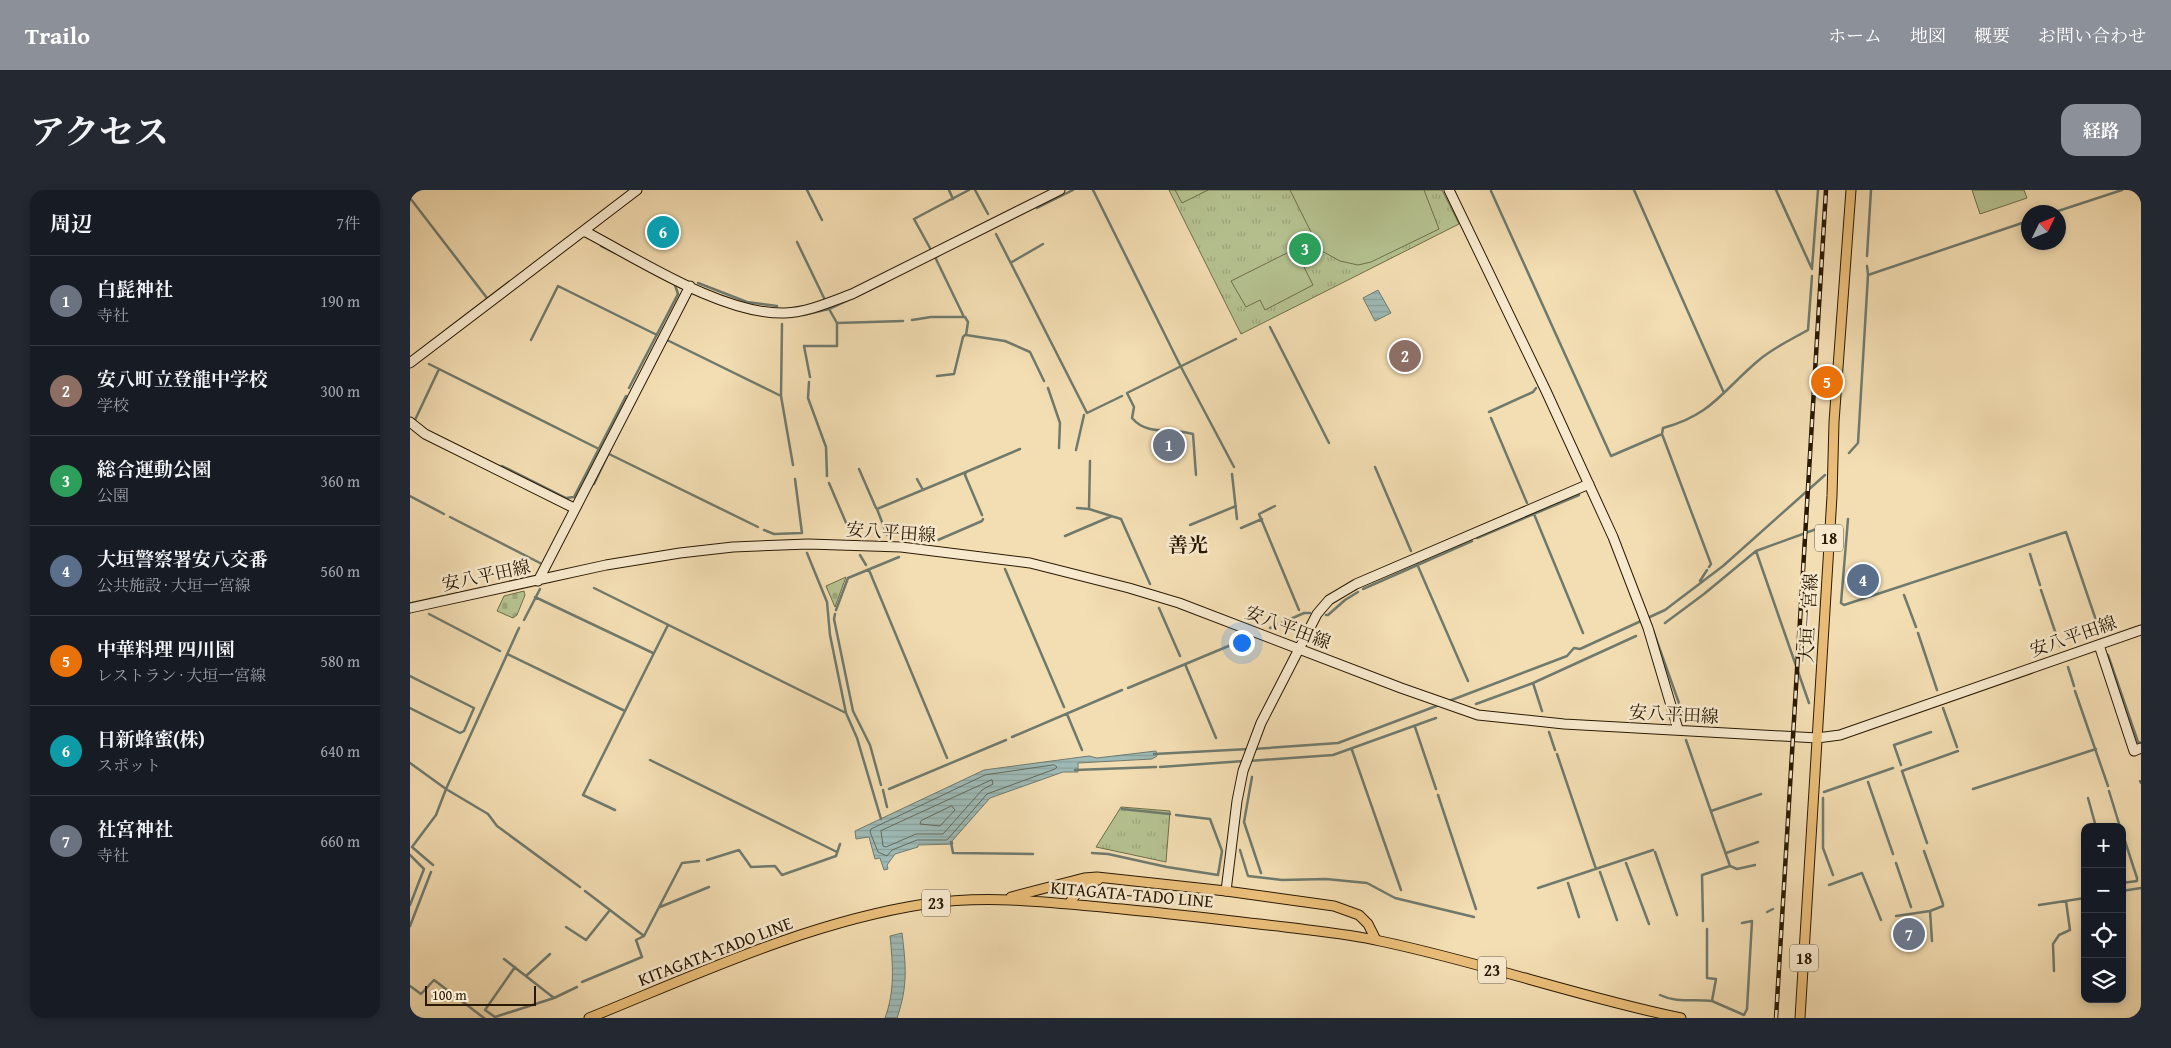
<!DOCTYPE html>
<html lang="ja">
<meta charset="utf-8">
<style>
body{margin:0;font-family:"Gentium Book Plus","Noto Serif JP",serif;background:#242831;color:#f1f3f6}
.controls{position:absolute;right:15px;bottom:15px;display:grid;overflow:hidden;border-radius:10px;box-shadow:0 2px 8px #0003}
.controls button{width:45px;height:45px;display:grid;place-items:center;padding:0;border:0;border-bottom:1px solid #363941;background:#171b24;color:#f1f3f6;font:25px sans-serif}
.compass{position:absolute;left:1611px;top:15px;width:45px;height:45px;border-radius:50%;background:#171b24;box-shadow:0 2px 8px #0003;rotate:47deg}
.scale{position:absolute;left:15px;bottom:12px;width:111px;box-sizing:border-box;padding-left:5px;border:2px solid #291903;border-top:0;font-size:14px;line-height:18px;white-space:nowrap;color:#291903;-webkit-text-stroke:4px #f7e9cd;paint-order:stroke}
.you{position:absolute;left:831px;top:452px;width:18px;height:18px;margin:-12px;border:4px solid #fff;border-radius:50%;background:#1a73e8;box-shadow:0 0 0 8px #1a73e833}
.badge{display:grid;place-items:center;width:32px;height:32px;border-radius:50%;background:#8c9099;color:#fff;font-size:16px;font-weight:700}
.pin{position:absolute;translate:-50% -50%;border:2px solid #fff;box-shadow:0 1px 5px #0006}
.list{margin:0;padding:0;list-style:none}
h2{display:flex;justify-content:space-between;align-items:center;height:65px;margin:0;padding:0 20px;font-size:21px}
h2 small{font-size:16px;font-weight:400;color:#9ea1a6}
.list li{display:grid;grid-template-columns:32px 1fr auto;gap:15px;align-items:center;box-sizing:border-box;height:90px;padding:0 20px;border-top:1px solid #363941}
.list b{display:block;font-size:19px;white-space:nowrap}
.list p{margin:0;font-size:16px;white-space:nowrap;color:#9ea1a6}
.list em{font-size:16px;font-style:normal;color:#9ea1a6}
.icon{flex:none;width:28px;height:28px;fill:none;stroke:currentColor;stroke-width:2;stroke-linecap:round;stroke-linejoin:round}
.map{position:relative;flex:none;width:1731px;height:828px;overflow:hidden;border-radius:15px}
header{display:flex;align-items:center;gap:30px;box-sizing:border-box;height:70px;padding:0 25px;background:#8c9099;color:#fff}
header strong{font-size:24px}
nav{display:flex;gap:28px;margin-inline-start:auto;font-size:18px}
.intro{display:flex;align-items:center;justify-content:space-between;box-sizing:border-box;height:120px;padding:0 30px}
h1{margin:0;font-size:35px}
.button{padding:12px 22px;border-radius:15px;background:#8c9099;color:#fff;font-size:18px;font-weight:700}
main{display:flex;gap:30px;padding:0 30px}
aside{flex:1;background:#171b24;border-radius:15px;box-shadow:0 2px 8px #0003}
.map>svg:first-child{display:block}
.cemetery{fill:url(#cemetery-stones);stroke:#6f6e4a}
.park{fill:url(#park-tufts);stroke:#6f6e4a}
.pitch{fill:#b5c290;stroke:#6f6e4a}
.water{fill:url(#water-rules);stroke:#6f7a6e}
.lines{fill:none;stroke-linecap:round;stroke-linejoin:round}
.shore{stroke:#646a5c;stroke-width:1}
.stream{stroke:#6f7a6e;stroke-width:2.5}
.secondary-casing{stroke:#291903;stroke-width:11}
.primary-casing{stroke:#291903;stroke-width:11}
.secondary{stroke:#f7e9cd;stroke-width:9}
.primary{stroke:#eabe79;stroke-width:9}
.rail-casing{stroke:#291903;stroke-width:4.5}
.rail{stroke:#f7e9cd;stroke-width:2.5;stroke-dasharray:8;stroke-linecap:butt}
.labels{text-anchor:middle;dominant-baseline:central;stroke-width:5;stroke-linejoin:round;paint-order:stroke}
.shield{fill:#f7e9cd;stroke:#675740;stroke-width:1}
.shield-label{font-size:16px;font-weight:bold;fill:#291903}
.street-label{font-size:18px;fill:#291903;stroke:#f7e9cd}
.quarter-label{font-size:20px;font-weight:bold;fill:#291903;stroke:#f7e9cd}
</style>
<header>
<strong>Trailo</strong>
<nav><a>ホーム</a><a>地図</a><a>概要</a><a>お問い合わせ</a></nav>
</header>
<div class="intro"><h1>アクセス</h1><a class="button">経路</a></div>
<main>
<aside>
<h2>周辺<small>7件</small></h2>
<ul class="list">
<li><span class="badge" style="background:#6b7280">1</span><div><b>白髭神社</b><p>寺社</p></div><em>190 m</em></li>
<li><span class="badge" style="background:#8d6e63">2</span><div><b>安八町立登龍中学校</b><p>学校</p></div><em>300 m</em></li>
<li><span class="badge" style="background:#2e9e5b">3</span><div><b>総合運動公園</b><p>公園</p></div><em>360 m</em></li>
<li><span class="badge" style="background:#5c6f8a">4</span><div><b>大垣警察署安八交番</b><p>公共施設 · 大垣一宮線</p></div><em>560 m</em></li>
<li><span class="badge" style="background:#e8710a">5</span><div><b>中華料理 四川園</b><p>レストラン · 大垣一宮線</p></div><em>580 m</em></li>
<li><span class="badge" style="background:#0f9aa8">6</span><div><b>日新蜂蜜(株)</b><p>スポット</p></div><em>640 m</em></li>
<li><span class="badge" style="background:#6b7280">7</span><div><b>社宮神社</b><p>寺社</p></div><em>660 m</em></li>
</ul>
</aside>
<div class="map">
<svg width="1731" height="828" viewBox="0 0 1731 828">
<defs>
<pattern id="cemetery-stones" width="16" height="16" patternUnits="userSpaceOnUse" patternTransform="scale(1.25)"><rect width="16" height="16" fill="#b5c290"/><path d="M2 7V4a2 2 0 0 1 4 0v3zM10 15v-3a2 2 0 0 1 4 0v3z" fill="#9ca67b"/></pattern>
<pattern id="park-tufts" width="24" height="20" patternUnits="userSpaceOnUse" patternTransform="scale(1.25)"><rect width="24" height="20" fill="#b5c290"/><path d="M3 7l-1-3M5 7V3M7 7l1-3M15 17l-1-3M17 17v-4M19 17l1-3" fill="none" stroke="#9ca67b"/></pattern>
<pattern id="water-rules" width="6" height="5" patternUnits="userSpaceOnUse" patternTransform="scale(1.25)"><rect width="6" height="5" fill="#9ebab6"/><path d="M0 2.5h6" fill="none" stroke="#889f9b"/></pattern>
</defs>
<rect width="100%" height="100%" fill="#f3ddb2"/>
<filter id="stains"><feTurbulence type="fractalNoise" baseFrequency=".004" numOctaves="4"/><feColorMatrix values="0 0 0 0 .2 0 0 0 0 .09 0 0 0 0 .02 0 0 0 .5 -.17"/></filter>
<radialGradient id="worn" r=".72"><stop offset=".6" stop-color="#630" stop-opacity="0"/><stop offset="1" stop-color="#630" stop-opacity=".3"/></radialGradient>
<path class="cemetery" d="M 436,387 L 425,417 L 416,396 Z
M 114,401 L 115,405 L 107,425 L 103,428 L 87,421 L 94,406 Z"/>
<path class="park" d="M 759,0 L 1032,0 L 1049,34 L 831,144 Z
M 711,617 L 760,621 L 756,672 L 686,657 Z"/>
<path class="pitch" d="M 765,0 L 798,0 L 772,13 Z
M 880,0 L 1014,0 L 1029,39 L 961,72 L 948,75 L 930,71 L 910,60 Z
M 1562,0 L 1614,0 L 1617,8 L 1570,24 Z
M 885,59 L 903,95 L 855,120 L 850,110 L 836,117 L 821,91 Z"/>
<path class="water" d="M 968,100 L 981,123 L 965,131 L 953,108 Z
M 746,561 L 747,566 L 742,569 L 668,573 L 668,582 L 653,582 L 580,608 L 542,651 L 543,654 L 508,655 L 508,657 L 485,664 L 477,675 L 478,679 L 474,680 L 470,668 L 465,669 L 459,647 L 446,649 L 445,641 L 574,580 L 679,566 L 687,568 Z
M 492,743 C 496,776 498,796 487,828 L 475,828 C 485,801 483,775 480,746 Z"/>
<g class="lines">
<path class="shore" d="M 644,575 L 647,577 L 645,579 L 577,604 L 537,650 L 507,650 L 482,660 L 477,666 L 468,662 L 460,642 L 461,639 L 575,585 Z
M 582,590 L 583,594 L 572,600 L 533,644 L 506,644 L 476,657 L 473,656 L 471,641 Z
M 542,616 L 545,620 L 530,636 L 510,634 L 511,631 Z"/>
<path class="stream" d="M 397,0 L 412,30
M 539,0 L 543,9
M 565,0 L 578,24
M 683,0 L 771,177 L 824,277
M 1224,0 L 1314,203
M 1366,0 L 1402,79
M 1081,1 L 1201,266 L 1252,244
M 0,8 L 77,108
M 627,18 L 663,0
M 1645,22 L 1712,0
M 586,44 L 677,223 L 712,206
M 387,52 L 414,108
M 191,56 L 205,63
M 520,58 L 504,29 L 559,0
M 528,66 L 525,67 L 554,127
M 1457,66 L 1461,0
M 602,72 L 633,54
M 1457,76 L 1458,84
M 1402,78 L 1408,0
M 288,93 L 337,112 L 367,116
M 419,119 L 474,93
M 393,125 L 419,119 L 427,133
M 502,130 L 521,127 L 555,127 L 558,132 L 556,145 L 595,151 L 620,162 L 634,191
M 372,134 L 371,206 L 383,275
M 860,137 L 919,253
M 121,150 L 148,96 L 247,145
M 257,150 L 371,206
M 19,174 L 189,259
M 527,186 L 544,184 L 553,147 L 555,145
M 400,187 L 394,156 L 427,156 L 427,133 L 493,131
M 399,192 L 398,208 L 416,257 L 417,286
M 219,198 L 268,104 L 265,95
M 638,198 L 650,233 L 649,258
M 717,203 L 724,217 L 722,228 C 738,247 762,237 783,244 L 786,285
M 717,203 L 826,149
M 1079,222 L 1123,202 L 1126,198
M 1081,228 L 1117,313
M 5,230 L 29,179
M 666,260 L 674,225
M 1439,263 L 1448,253 L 1458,85 L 1618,31
M 199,264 L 348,337
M 92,276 L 156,308 L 164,307 L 216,206
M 965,277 L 1001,361
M 449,279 L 466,318
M 822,284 L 827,329
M 507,289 L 513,300
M 419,293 L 440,342
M 184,294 L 204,252
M 0,306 L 34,324
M 865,316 L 849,324 L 889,420
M 667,318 L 679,319 L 711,329 L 740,394
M 679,319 L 680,271
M 1124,324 L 1173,443
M 572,325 L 555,285 L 556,282 L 610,259
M 40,327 L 130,373
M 1438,329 L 1431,413 L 1434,415 L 1656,342 L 1690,442
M 780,335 L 826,316
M 831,338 L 852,329
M 354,340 L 364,344 L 392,343 L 385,289
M 477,345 L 467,319 L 556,282
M 655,346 L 702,326
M 1067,348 L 1169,305
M 528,350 L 572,331 L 573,329
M 1346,361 L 1399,513
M 397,363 L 417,412 L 420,445 L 436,523 L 447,548 L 471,629
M 1620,364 L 1630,395
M 450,365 L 456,375
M 1007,374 L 1058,491
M 1299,377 L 1301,374 L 1252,244 L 1253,238 C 1302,225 1313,200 1349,170 C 1363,158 1382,149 1398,140 L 1402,86
M 595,379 L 654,517
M 459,380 L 537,568
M 1290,391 L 1297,380
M 184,398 L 436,523
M 953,399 L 1062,351
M 1631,400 L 1650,456
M 1494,405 L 1506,437
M 125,407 L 243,463
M 749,418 L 770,466
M 426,420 L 438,388 L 489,367
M 19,424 L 90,461
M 425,424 L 424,429 L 443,521 L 460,555 L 471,595
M 916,425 L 918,425 L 935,410 L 948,402
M 114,430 L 130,399
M 1255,433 L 1294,404 L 1346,361 L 1412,337
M 860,438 L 894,423 L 900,423
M 1243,440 L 1270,516
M 1508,443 L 1527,500
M 97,464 L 215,521
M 1698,465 L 1728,552 L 1731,553
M 775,474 L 806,548
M 1658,477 L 1664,496
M 0,486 L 64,518 L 54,541 L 50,543 L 0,518
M 1123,493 L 1132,521
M 718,498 L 833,450
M 1665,501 L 1698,596
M 1039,511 L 1157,466 L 1164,458 L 1170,459 L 1255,420 L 1313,376 L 1415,285
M 1066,514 L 1123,493 L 1226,446
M 1533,518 L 1547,557
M 1272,521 L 1275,531
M 657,524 L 672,560
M 1005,537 L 1026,599
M 1139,542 L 1145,560
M 602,547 L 712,500
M 1276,550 L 1320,676 L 1292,685 L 1293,731
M 844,559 L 928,553 L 1029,515
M 942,560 L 991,700
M 744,564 L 839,559
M 1147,564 L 1186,679
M 240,570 L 427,662
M 839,571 L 923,565 L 1026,528
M 0,573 L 36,599 L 109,438
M 1491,575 L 1484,555 L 1521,542
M 750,577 L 834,571
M 665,580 L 746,577
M 842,587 L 834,632 L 851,683
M 1730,591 L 1731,593
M 1458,592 L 1483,664
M 479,599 L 596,550
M 1563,599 L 1686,559
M 473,600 L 477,617
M 1699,601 L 1710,637
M 1414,602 L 1483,578
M 1028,605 L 1066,719
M 1413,608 L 1413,658 L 1423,685
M 1678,608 L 1686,637
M 712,619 L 760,624
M 205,620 L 173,605 L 258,435
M 1301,621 L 1351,604
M 1712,642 L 1727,688 L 1727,691 L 1712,693
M 541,652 L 543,663 L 623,664
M 1517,653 L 1492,581 L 1548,561
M 830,660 L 838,686 L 872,690 L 916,689 L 957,693 L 985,708 L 1064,727
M 1514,661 L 1533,714
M 1245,662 L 1267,725
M 682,663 L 698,664 L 757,677 L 808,685 L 812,661 L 800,629 L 766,625
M 1316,663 L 1348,652
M 0,665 L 14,679 L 0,715
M 297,670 L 329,660 L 341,677 L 365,676 L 372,685 L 426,666 L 430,654
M 1216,673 L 1239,734
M 1486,673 L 1501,717
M 23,675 L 2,657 L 26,625 L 36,599 L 78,624 L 87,636 L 170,697
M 1320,676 L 1327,679 L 1345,675
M 1190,682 L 1207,730
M 1158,693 L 1169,727
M 1419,695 L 1452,683 L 1471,730
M 1128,698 L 1243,660
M 175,701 L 234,746 L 272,673 L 289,671
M 1712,701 L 1731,698
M 1629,715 L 1675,708
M 250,717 L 299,697
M 1357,722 L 1363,719
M 1486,726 L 1520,721
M 0,736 L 21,682
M 156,737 L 176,750 L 200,720
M 1297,739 L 1297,788 L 1306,789 L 1302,811 L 1334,825 L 1337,819 L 1342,731 L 1332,733
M 1522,751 L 1520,721 L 1533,716
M 94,769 L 144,808 L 167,797
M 105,777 L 75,820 L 85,827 L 144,808
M 1644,781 L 1643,754 L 1649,745 L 1660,740 L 1656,711
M 116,786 L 140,764
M 172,792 L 232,767 L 226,750 L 234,746
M 0,796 L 11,804 L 24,790 L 74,828
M 1250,805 C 1266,813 1284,809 1302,811"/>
<defs>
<path id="secondary" d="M 1039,0 L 1136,201 L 1203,347 L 1238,438 L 1268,539
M 174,41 C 230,70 313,125 375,123 C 398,122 420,112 442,104 L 650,0
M 0,173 L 227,0
M 0,232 L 15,244 L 164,318
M 128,391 L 280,96
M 0,418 L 196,375 L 270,363 L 323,357 L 398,354 L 491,357 L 620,373 L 719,398 L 769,413 L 991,498 L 1068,525 L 1154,534 L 1407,548 L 1430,545 L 1731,440
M 1689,455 L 1724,561 L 1731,558
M 816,701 L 827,611 L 833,581 L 851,533 L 907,424 L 919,410 L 946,394 L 1179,294"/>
<path id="primary" d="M 601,707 L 674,688 L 687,687 L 816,701 L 924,716 L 949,725 L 958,734 L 966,750
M 659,714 C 667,701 674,695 688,690
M 179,828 C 288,784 398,732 515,714 C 579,704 647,713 712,719 C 766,724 820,731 875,737 C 906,741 939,744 970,751 C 1071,772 1169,807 1271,828
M 1390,828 L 1422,306 L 1424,232 L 1441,0"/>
</defs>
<use href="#secondary" class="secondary-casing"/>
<use href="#primary" class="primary-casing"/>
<use href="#secondary" class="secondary"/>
<use href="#primary" class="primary"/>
<defs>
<path id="rail" d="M 1366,828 L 1416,0"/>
</defs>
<use href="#rail" class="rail-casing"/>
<use href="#rail" class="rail"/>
</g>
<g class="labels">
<g class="shield">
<rect x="1405" y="334.5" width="28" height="27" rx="4"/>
<rect x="512" y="699.5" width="28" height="27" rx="4"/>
<rect x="1380" y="754.5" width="28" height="27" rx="4"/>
<rect x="1068" y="766.5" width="28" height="27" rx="4"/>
</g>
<g class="shield-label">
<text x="1419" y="348">18</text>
<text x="526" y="713">23</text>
<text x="1394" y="768">18</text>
<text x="1082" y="780">23</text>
</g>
<g class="street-label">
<text transform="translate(481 342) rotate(4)">安八平田線</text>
<text transform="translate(76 385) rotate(-12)">安八平田線</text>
<text transform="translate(1398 428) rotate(-87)">大垣一宮線</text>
<text transform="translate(878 437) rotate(21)">安八平田線</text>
<text transform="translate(1663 446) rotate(-19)">安八平田線</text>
<text transform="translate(1264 524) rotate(3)">安八平田線</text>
<text transform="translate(722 704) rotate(5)">KITAGATA-TADO LINE</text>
<text transform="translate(305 761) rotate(-21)">KITAGATA-TADO LINE</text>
</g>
<g class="quarter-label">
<text x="778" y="354">善光</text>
</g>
</g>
<rect width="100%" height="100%" filter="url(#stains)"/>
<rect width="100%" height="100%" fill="url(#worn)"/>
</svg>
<div class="controls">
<button>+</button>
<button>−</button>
<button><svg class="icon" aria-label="locate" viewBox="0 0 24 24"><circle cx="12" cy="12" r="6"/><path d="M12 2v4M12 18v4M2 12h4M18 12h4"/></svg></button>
<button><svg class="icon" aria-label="layers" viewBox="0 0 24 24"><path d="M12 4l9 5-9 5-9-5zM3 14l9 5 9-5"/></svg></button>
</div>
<svg class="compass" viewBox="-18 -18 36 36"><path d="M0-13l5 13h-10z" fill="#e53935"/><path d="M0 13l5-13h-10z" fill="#9ea1a6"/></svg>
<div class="scale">100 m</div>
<div class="you"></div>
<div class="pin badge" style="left:759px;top:255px;background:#6b7280">1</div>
<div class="pin badge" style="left:995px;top:166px;background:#8d6e63">2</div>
<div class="pin badge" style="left:895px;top:59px;background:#2e9e5b">3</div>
<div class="pin badge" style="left:1453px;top:390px;background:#5c6f8a">4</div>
<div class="pin badge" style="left:1417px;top:192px;background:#e8710a">5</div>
<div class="pin badge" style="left:253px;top:42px;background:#0f9aa8">6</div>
<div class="pin badge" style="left:1499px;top:744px;background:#6b7280">7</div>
</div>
</main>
